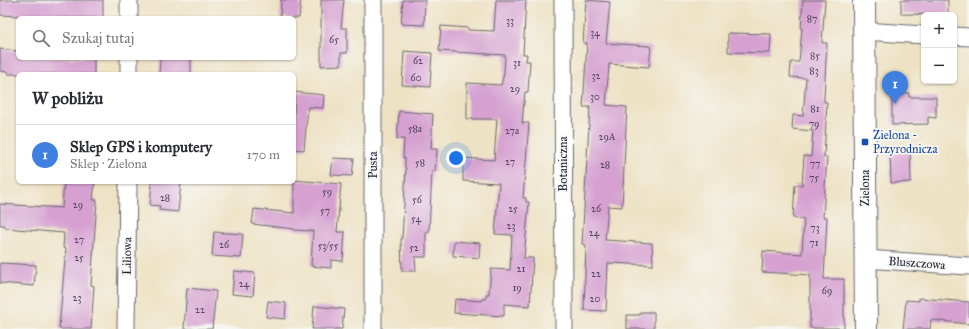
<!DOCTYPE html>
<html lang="pl">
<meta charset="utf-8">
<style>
body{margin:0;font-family:"IM FELL Great Primer",serif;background:#f2f2f3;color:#2b2b33}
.controls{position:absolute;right:12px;top:12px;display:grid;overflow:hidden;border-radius:6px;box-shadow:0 1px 3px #0004}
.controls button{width:36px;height:36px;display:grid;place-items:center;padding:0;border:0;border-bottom:1px solid #e1e1e2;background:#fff;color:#2b2b33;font:20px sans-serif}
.you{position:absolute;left:456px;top:158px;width:14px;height:14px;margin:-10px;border:3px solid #fff;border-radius:50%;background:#1a73e8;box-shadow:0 0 0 6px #1a73e833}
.badge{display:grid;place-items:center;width:26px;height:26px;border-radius:50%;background:#1f6fb2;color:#fff;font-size:13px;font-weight:700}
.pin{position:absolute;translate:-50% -33px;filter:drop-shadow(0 1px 2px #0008)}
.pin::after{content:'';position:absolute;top:21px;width:14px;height:12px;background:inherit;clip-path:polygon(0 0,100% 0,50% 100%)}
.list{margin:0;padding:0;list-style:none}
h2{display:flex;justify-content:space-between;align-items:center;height:52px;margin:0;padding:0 16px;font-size:17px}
h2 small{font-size:13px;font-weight:400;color:#7c7c81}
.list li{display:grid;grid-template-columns:26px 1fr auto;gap:12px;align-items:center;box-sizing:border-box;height:60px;padding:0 16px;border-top:1px solid #e1e1e2}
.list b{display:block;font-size:15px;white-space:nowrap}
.list p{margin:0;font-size:13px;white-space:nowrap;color:#7c7c81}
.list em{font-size:13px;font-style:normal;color:#7c7c81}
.icon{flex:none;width:22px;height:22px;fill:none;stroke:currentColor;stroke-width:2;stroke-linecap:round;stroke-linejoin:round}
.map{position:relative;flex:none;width:969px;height:329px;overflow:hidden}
.search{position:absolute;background:#fff;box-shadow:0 1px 3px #0004;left:16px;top:16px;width:280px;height:44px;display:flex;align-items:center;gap:10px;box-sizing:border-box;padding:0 14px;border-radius:6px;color:#7c7c81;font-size:15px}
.panel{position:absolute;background:#fff;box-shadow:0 1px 3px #0004;left:16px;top:72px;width:280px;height:112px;border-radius:6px}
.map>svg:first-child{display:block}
.building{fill:#d6a1d1}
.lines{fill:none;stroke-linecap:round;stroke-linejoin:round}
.minor-casing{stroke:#69656b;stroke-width:19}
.tertiary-casing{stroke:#69656b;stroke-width:24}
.minor{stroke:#fff;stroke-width:17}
.tertiary{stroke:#fff;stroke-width:22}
.transit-dot{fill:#1a4fb4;stroke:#f6f6f2;stroke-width:1.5}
.labels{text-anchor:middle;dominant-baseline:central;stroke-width:3.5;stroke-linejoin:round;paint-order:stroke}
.number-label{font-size:10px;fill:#4f4260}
.transit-label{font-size:12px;fill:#164399;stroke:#f6f6f2;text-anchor:start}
.street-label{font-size:12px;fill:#22223b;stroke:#f6f6f2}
</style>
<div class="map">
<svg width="969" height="329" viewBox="0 0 969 329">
<rect width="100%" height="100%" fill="#f6f6f2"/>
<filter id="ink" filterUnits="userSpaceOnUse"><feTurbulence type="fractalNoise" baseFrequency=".025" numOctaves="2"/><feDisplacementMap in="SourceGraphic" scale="8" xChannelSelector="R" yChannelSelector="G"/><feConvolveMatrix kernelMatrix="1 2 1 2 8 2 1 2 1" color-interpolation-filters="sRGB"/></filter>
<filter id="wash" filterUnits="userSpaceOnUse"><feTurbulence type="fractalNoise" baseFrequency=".012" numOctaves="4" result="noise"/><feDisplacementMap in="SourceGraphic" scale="16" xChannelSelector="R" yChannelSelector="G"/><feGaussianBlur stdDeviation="0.9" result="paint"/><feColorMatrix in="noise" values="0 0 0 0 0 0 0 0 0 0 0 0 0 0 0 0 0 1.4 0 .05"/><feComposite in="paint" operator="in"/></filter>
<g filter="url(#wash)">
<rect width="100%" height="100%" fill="#eee2c4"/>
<g id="blocks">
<path class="building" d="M 0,0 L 103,0 L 103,18 L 19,18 L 19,16 L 0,15 Z
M 281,0 L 301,0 L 299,18 L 280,18 Z
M 321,0 L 344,0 L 341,28 L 347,28 L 347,53 L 341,53 L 341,65 L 321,66 Z
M 403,0 L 425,0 L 424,25 L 401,24 Z
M 496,0 L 526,0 L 523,54 L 527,54 L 526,61 L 530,61 L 528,92 L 525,92 L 522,123 L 529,123 L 523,198 L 526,198 L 526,202 L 529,202 L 524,258 L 533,258 L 530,306 L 504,304 L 504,316 L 454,313 L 455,299 L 482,301 L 482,299 L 486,299 L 486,294 L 489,294 L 491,269 L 510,270 L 512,235 L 495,234 L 499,183 L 463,181 L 463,158 L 494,160 L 497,119 L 467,119 L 467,83 L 501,85 L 504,73 L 505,55 L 439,51 L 441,26 L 468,28 L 468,30 L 494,31 Z
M 586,0 L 610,2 L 606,43 L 649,46 L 649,47 L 651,47 L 649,67 L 609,64 L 606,105 L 627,107 L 622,207 L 608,206 L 605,240 L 652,243 L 653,265 L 608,263 L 606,311 L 584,310 L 586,245 L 582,244 L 590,107 L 583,107 L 587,43 L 583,43 Z
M 803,0 L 825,0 L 822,43 L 827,43 L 824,97 L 824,102 L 827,102 L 824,157 L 827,157 L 823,217 L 827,217 L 824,279 L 844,279 L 844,328 L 810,328 L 810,275 L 762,272 L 763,251 L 802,254 L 804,219 L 793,218 L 795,185 L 802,185 L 804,156 L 811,157 L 813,131 L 792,129 L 793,115 L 803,116 L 806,78 L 790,77 L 791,62 L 799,62 L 802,29 L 801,29 Z
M 901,0 L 948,0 L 948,15 L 901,14 Z
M 728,33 L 771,34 L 770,53 L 728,52 Z
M 0,49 L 18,51 L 18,58 L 94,58 L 94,74 L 8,74 L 8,72 L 0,71 Z
M 404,51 L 432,53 L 430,87 L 402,85 Z
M 160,58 L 191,58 L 191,74 L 159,74 Z
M 294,92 L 324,95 L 323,108 L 308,107 L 304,150 L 294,149 Z
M 892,93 L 909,93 L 909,97 L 936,97 L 936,118 L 928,117 L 928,124 L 892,125 Z
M 399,111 L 433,114 L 431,149 L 437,149 L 435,171 L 432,171 L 429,232 L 426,232 L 426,257 L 415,257 L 416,271 L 402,271 L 401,239 L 402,239 L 406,168 L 405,168 L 405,158 L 403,158 L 404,139 L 397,139 Z
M 910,151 L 911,182 L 891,183 L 890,152 Z
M 333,158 L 354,159 L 352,176 L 331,175 Z
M 294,180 L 341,184 L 337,232 L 345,232 L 343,261 L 331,260 L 331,268 L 311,266 L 313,231 L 294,230 L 294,229 L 252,224 L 254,209 L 294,213 Z
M 64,182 L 95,182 L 93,200 L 97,200 L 91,285 L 94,286 L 91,329 L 59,329 L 66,248 L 63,248 L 64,233 L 5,228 L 5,225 L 0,225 L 0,204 L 62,208 Z
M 152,182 L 181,182 L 178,212 L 159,210 L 160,206 L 150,205 Z
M 214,232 L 243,234 L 241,258 L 212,256 Z
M 454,241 L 480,243 L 479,258 L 453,256 Z
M 0,263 L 36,265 L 34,286 L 0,283 Z
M 234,271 L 255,273 L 253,296 L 232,294 Z
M 187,288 L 216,291 L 212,329 L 184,329 Z
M 919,298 L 969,302 L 969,324 L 931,320 L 930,329 L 903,329 L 906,300 L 919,301 Z
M 268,301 L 286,303 L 285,319 L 266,317 Z
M 314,306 L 344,309 L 342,329 L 312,329 Z
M 640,312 L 654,312 L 654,329 L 627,329 L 627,315 L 640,315 Z"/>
</g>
</g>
<g filter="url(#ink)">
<use href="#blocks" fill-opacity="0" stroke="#69656b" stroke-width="1"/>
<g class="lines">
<defs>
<path id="minor" d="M 563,0 L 564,329
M 129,18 L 129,0
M 864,31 L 924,35
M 954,36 L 969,37
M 129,74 L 129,58
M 865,259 L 969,266
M 126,329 L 128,182
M 373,329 L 373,0"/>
<path id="tertiary" d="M 864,0 L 866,329"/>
</defs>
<use href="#minor" class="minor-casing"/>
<use href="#tertiary" class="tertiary-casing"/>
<use href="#minor" class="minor"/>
<use href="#tertiary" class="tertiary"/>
</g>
</g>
<rect class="transit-dot" x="861" y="138" width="8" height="8" rx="2"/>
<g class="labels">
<g class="number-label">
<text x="812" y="19">87</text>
<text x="510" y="21">33</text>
<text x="595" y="33">34</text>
<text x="334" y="40">65</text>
<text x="815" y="56">85</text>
<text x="418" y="61">62</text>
<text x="517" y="63">31</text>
<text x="814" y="71">83</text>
<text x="596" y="76">32</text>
<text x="416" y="78">60</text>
<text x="515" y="89">29</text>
<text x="595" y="97">30</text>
<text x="815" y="109">81</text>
<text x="814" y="124">79</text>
<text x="415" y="129">58a</text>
<text x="512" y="131">27a</text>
<text x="607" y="137">29A</text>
<text x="510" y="162">27</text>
<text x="420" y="163">58</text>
<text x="815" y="164">77</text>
<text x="605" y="165">28</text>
<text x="814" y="178">75</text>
<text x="327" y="192">59</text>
<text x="165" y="198">28</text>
<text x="417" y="200">56</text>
<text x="78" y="205">29</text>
<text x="513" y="209">25</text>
<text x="596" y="209">26</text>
<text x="325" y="211">57</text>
<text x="416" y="219">54</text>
<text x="511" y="226">23</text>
<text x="815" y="228">73</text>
<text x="594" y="233">24</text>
<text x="79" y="240">27</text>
<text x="814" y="243">71</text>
<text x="224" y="245">26</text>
<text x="328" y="246">53/55</text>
<text x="414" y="248">52</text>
<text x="79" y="258">25</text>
<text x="521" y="269">21</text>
<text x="596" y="274">22</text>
<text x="244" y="284">24</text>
<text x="517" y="288">19</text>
<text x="827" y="291">69</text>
<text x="77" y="298">23</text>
<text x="595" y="299">20</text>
<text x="200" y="310">22</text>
</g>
<g class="transit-label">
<text x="873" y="135">Zielona -<tspan x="873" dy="14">Przyrodnicza</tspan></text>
</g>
<g class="street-label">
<text transform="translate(563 164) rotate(-90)">Botaniczna</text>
<text transform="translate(373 165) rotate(-90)">Pusta</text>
<text transform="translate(865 188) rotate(-90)">Zielona</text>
<text transform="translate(127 256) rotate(-89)">Liliowa</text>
<text transform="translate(917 263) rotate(4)">Bluszczowa</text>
</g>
</g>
</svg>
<div class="controls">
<button>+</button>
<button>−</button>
</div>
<div class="you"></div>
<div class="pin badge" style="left:895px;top:104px;background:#3f7fe0">1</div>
<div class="search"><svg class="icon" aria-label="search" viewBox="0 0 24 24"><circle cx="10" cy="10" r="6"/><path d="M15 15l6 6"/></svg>Szukaj tutaj</div>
<section class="panel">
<h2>W pobliżu<small></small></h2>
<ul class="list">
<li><span class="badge" style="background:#3f7fe0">1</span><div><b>Sklep GPS i komputery</b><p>Sklep · Zielona</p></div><em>170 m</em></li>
</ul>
</section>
</div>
